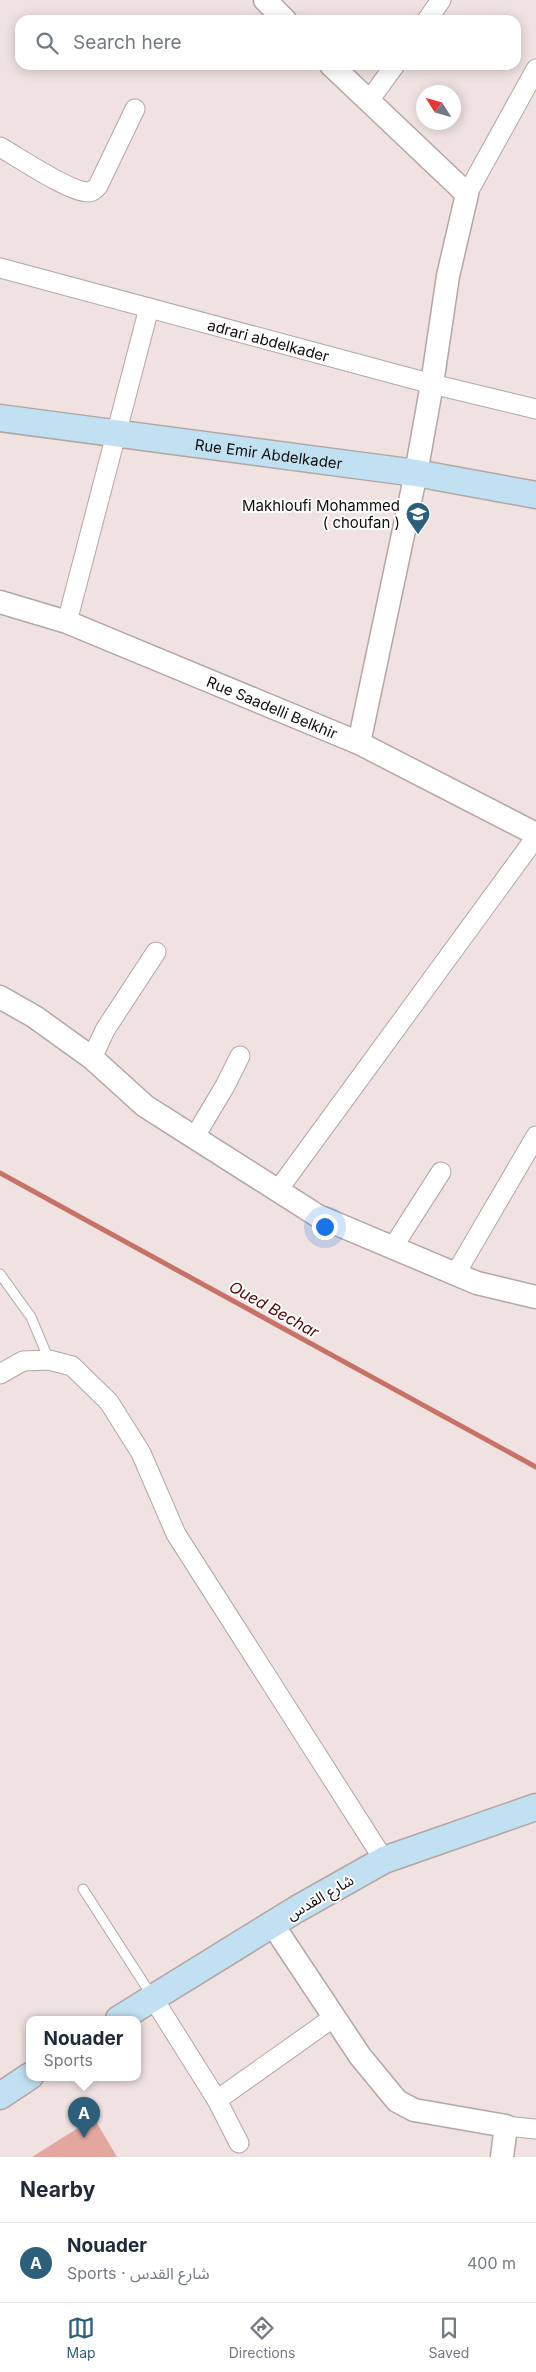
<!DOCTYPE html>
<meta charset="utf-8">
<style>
body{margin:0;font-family:Inter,"Noto Sans Arabic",sans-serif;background:#f2f2f3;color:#1f2937}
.compass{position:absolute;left:416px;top:85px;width:45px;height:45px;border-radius:50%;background:#fff;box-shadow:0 2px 12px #0003;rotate:307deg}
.you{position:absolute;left:324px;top:1226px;width:18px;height:18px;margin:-12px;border:4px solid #fff;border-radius:50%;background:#1a73e8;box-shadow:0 0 0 8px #1a73e833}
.badge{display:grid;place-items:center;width:32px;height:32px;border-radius:50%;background:#2c5f7c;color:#fff;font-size:16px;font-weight:700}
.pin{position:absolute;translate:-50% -41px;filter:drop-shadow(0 1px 2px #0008)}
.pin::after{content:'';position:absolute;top:26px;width:18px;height:15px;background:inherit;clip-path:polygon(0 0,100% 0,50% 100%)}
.popup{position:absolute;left:26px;top:2016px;width:115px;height:65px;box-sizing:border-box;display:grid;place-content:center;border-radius:10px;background:#fff;filter:drop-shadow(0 1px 4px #0005);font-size:16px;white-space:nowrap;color:#747a83}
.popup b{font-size:19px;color:#1f2937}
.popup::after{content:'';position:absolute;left:50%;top:100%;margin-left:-10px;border:10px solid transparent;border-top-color:#fff}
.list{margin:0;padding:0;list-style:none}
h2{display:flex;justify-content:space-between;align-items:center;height:65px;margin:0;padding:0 20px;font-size:21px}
h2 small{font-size:16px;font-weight:400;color:#747a83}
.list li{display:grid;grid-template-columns:32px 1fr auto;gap:15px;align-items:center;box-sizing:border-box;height:80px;padding:0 20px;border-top:1px solid #e0e1e3}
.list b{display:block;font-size:19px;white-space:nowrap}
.list p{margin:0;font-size:16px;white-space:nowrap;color:#747a83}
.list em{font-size:16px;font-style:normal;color:#747a83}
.icon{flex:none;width:28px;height:28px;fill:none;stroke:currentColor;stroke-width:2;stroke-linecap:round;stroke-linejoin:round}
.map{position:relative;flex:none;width:536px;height:2157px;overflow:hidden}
.search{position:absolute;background:#fff;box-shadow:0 2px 12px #0003;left:15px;right:15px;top:15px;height:55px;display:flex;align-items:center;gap:12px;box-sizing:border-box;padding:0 18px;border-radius:15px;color:#747a83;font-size:19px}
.sheet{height:145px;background:#fff}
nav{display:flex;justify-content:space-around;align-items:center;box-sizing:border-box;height:70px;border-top:1px solid #e0e1e3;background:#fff;font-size:14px;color:#747a83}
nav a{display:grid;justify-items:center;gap:2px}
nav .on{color:#2c5f7c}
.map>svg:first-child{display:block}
.green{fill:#e3a79f}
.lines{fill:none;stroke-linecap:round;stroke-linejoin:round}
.stream{stroke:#c77267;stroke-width:5}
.service-casing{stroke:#b3a6a4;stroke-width:11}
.minor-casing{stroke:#b3a6a4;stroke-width:21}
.tertiary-casing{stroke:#b3a6a4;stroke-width:25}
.secondary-casing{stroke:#b3a6a4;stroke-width:29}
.service{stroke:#fff;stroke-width:9}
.minor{stroke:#fff;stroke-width:19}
.tertiary{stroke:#fff;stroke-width:22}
.secondary{stroke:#c1e1f2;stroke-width:26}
.labels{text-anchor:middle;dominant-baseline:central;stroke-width:4;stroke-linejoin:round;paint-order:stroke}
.street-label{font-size:15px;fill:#110d0c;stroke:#fff}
.poi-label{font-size:15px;fill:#110d0c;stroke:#fff;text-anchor:end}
.water-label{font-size:16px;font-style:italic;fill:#570706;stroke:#fff}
</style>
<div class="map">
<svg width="536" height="2157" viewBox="0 0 536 2157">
<rect width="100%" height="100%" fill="#efe2e0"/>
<path class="green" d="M 94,2118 L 117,2157 L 32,2157 Z"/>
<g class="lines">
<path class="stream" d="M 0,1173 L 536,1467"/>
<defs>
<path id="service" d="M 0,1274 L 31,1317 L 49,1360
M 83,1889 L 152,1996"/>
<g id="minor">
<path d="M 427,20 L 441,0"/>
<path d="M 368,102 L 395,65"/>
<path d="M 0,147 C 18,157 69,192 88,192 C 92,192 95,189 98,186 L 135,109"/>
<path d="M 467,194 L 536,69"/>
<path id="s1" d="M 0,268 L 432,384 L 536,409"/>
<path d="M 67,622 L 149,308"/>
<path d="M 92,1058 L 105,1030 L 156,952"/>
<path d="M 194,1138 L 225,1086 L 240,1056"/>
<path d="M 278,1190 L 536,837"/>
<path d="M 393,1247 L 441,1172"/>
<path d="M 456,1273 L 536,1136"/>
<path d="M 0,1374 L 23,1361 L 49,1360 L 72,1366 L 109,1402 L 141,1453 L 176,1534 L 384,1860"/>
<path d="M 153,1998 L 217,2100 L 334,2017"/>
<path d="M 217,2100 L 239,2143"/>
<path d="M 506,2126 L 536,2129"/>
</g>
<g id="tertiary">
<path d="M 265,0 L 285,20"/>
<path d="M 331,65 L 467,194 L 448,276 L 432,384 L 416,473 L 359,743"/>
<path id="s2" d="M 0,602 L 67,622 L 359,743 L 536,834"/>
<path d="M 0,997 L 35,1017 L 92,1058 L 145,1106 L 318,1216 L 477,1283 L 536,1297"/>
<path d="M 273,1925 L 360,2056 L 397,2101 L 414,2110 L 506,2126 L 502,2157"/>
</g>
<g id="secondary">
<path id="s3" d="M 0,418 L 416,473 L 536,495"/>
<path d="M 119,2019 L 297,1909 L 384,1860 L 536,1807"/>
<path d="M 0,2096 L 30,2076"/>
</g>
</defs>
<use href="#service" class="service-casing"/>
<use href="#minor" class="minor-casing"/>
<use href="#tertiary" class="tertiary-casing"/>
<use href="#secondary" class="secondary-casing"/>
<use href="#service" class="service"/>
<use href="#minor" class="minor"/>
<use href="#tertiary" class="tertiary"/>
<use href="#secondary" class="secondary"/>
</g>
<defs>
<symbol id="school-pin" viewBox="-11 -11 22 30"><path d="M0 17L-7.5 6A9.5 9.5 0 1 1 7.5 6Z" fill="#2c5f7c" stroke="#fff"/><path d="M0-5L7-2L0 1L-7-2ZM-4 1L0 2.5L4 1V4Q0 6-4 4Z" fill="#fff"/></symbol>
</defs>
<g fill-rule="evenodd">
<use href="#school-pin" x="404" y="500" width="28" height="38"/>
</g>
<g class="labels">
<g class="street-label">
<text stroke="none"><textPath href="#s1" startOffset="278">adrari abdelkader</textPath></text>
<text stroke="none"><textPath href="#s3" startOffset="271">Rue Emir Abdelkader</textPath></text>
<text stroke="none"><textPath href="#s2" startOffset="292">Rue Saadelli Belkhir</textPath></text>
<text transform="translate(320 1897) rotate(-30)">شارع القدس</text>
</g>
<g class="poi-label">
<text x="400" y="505">Makhloufi Mohammed<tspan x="400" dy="17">( choufan )</tspan></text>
</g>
<g class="water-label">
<text transform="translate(274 1309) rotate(29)">Oued Bechar</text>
</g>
</g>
</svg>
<svg class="compass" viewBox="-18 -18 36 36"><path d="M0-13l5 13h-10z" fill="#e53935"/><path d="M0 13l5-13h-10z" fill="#747a83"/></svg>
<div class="you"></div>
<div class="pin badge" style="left:84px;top:2138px">A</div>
<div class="popup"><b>Nouader</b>Sports</div>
<div class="search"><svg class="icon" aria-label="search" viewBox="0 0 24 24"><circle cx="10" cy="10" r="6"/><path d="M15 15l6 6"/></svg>Search here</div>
</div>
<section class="sheet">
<h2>Nearby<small></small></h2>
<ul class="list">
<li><span class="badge">A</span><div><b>Nouader</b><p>Sports · شارع القدس</p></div><em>400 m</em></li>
</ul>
</section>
<nav>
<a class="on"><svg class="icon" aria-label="map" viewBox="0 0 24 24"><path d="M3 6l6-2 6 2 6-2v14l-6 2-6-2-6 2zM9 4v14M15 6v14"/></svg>Map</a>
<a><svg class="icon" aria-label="directions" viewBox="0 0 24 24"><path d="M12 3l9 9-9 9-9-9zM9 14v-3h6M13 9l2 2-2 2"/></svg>Directions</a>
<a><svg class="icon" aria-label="saved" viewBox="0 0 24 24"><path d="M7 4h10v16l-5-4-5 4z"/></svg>Saved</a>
</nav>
